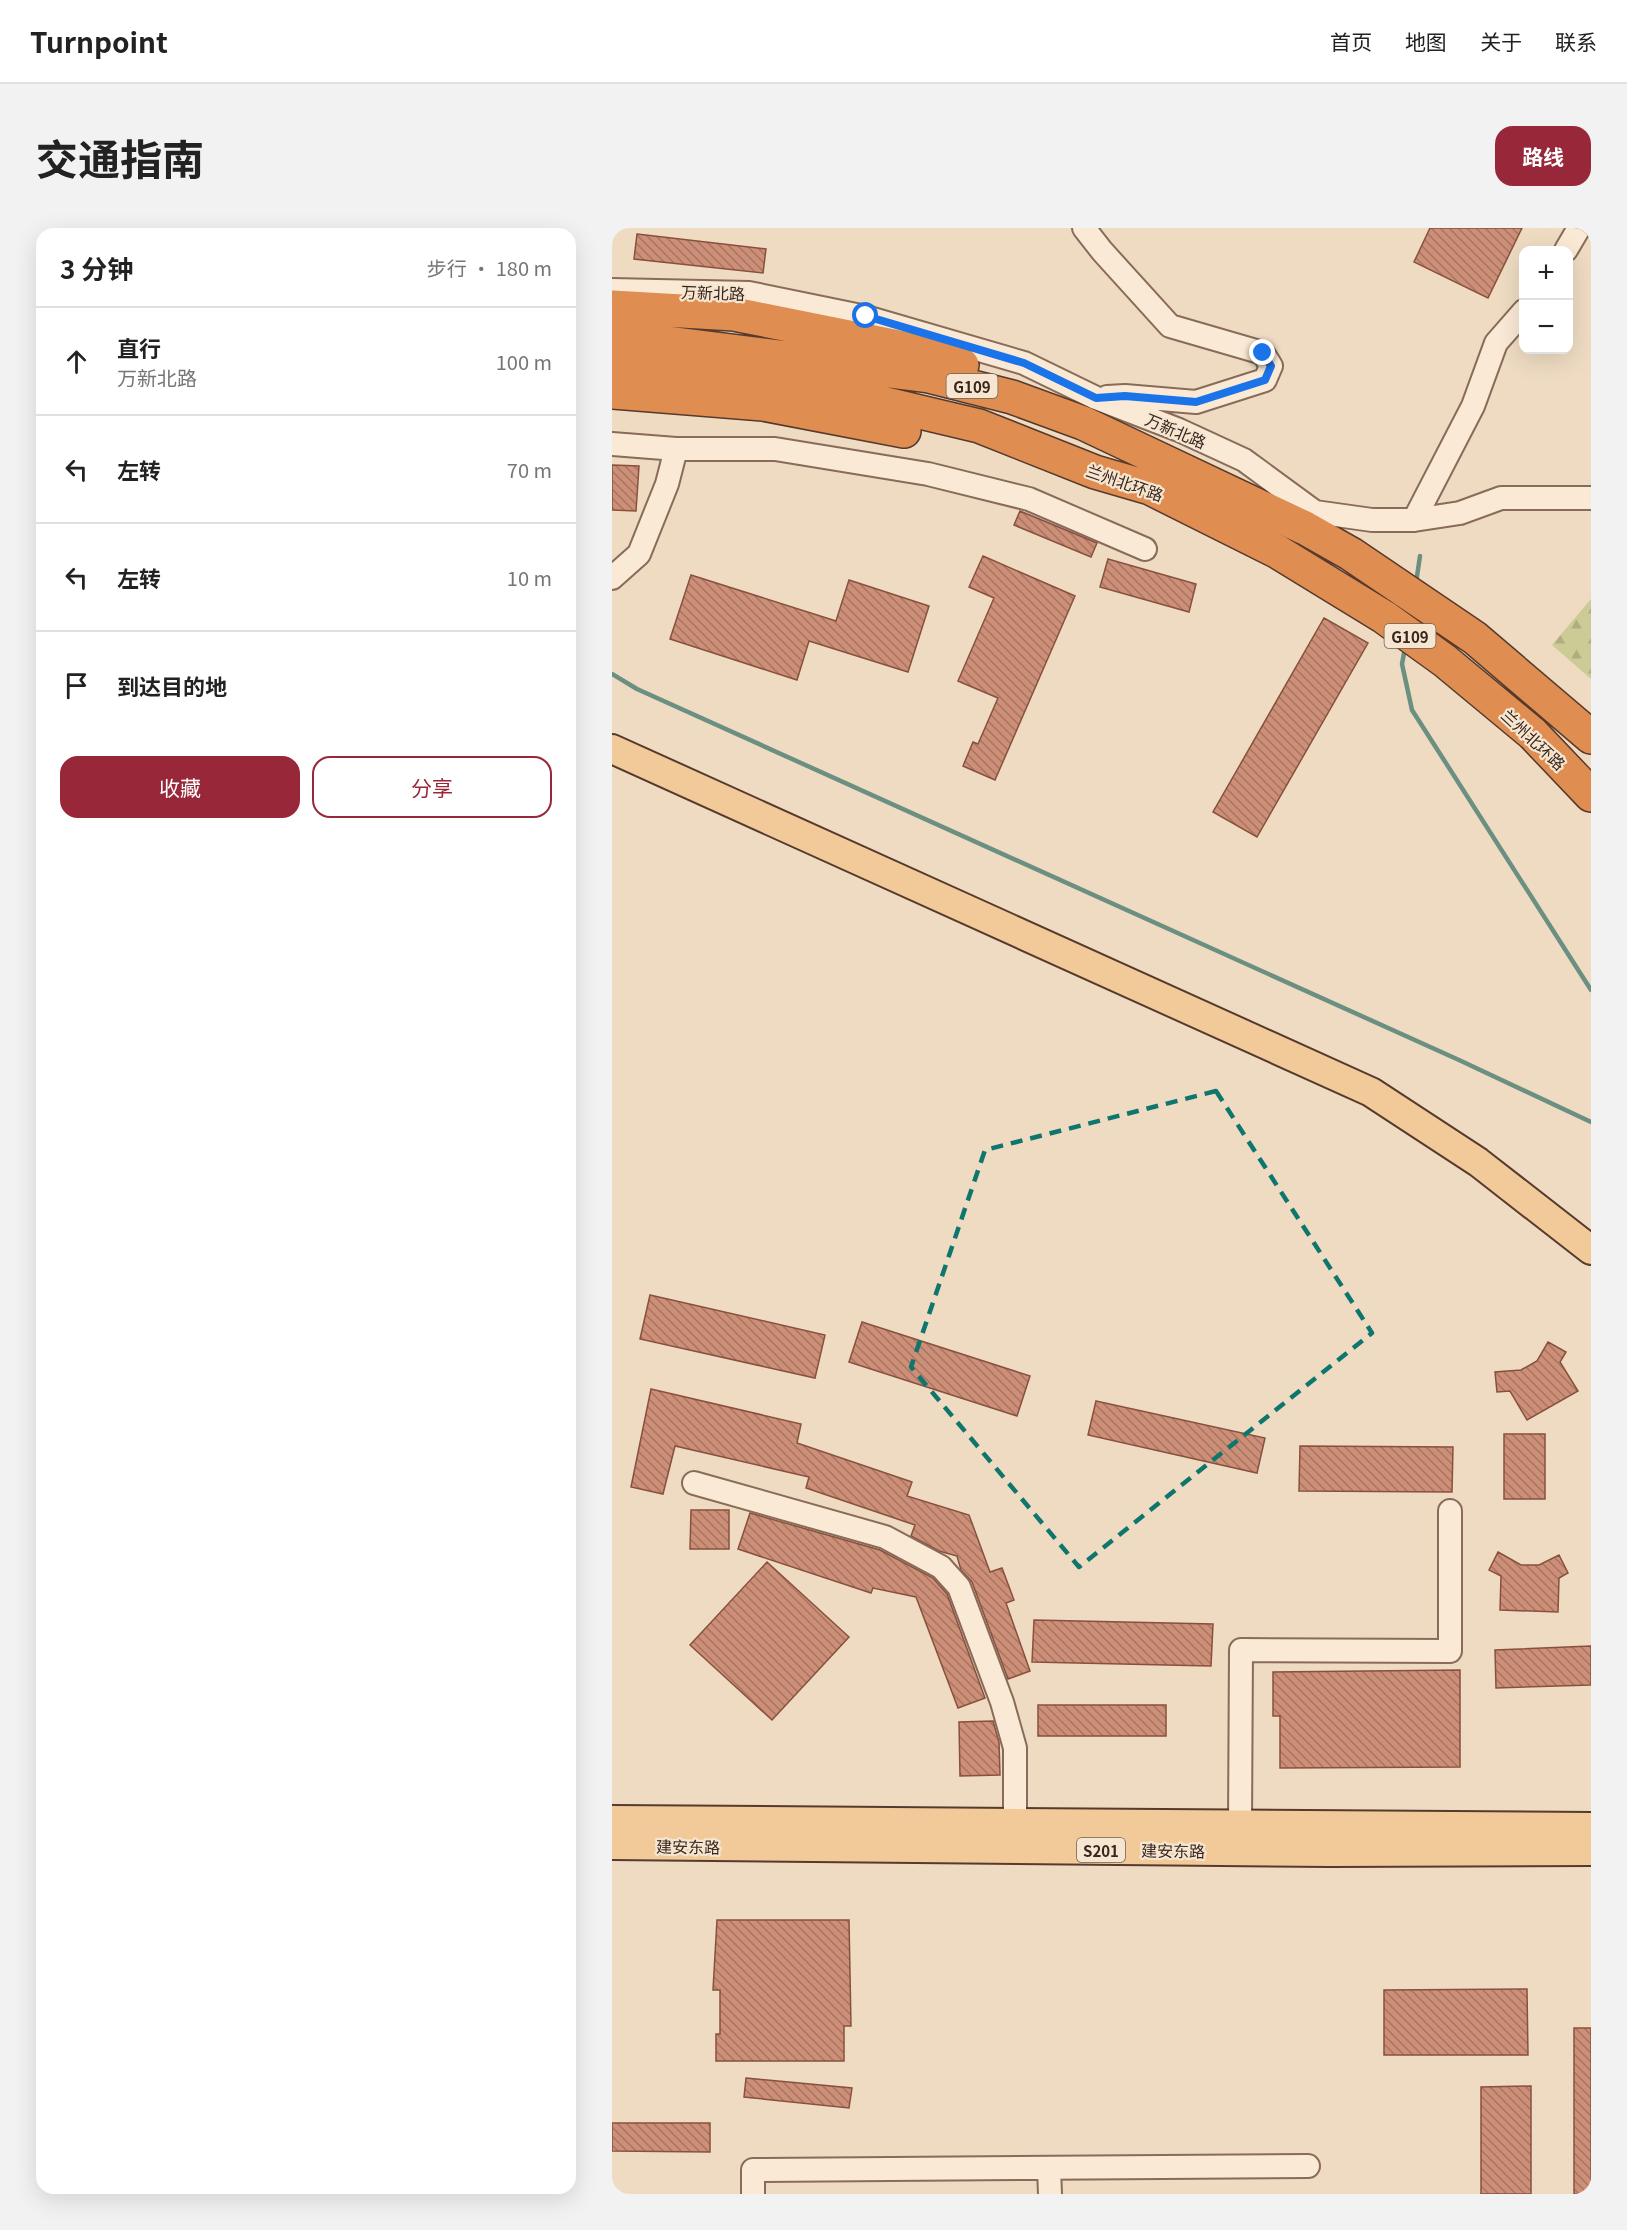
<!DOCTYPE html>
<html lang="zh">
<meta charset="utf-8">
<style>
body{margin:0;font-family:Georgia,"Noto Sans SC",serif;background:#f2f2f2;color:#222}
.controls{position:absolute;right:18px;top:18px;display:grid;overflow:hidden;border-radius:12px;box-shadow:0 6px 24px #0002}
.controls button{width:54px;height:54px;display:grid;place-items:center;padding:0;border:0;border-bottom:2px solid #e0e0e0;background:#fff;color:#222;font:30px sans-serif}
.stop{position:absolute;width:18px;height:18px;margin:-14px;border:4px solid #1a73e8;border-radius:50%;background:#fff}
.stop.end{background:#1a73e8;border-color:#fff;box-shadow:0 2px 6px #0008}
.list{margin:0;padding:0;list-style:none}
h2{display:flex;justify-content:space-between;align-items:center;height:78px;margin:0;padding:0 24px;font-size:26px}
h2 small{font-size:20px;font-weight:400;color:#767676}
.list li{display:grid;grid-template-columns:39px 1fr auto;gap:18px;align-items:center;box-sizing:border-box;height:108px;padding:0 24px;border-top:2px solid #e0e0e0}
.list b{display:block;font-size:22px;white-space:nowrap}
.list p{margin:0;font-size:20px;white-space:nowrap;color:#767676}
.list em{font-size:20px;font-style:normal;color:#767676}
.actions{display:flex;gap:12px;padding:18px 24px}
.actions a{flex:1;padding:14px 0;border:2px solid #982839;border-radius:18px;text-align:center;font-size:21px;color:#982839}
.actions .main{background:#982839;color:#fff}
.icon{flex:none;width:33px;height:33px;fill:none;stroke:currentColor;stroke-width:2;stroke-linecap:round;stroke-linejoin:round}
.map{position:relative;flex:none;width:979px;height:1966px;overflow:hidden;border-radius:18px}
header{display:flex;align-items:center;gap:36px;box-sizing:border-box;height:84px;padding:0 30px;background:#fff;border-bottom:2px solid #e0e0e0}
header strong{font-size:28px}
nav{display:flex;gap:33px;margin-inline-start:auto;font-size:21px}
.intro{display:flex;align-items:center;justify-content:space-between;box-sizing:border-box;height:144px;padding:0 36px}
h1{margin:0;font-size:42px}
.button{padding:15px 27px;border-radius:18px;background:#982839;color:#fff;font-size:21px;font-weight:700}
main{display:flex;gap:36px;padding:0 36px}
aside{flex:1;background:#fff;border-radius:18px;box-shadow:0 6px 24px #0002}
.map>svg:first-child{display:block}
.forest{fill:url(#forest-firs)}
.lines{fill:none;stroke-linecap:round;stroke-linejoin:round}
.stream{stroke:#6b8f81;stroke-width:4.5}
.building{fill:url(#building-back-hatch);stroke:#88513e;stroke-width:1.5}
.minor-casing{stroke:#886b59;stroke-width:26}
.major-casing{stroke:#563a2d;stroke-width:32}
.highway-casing{stroke:#563a2d;stroke-width:36}
.minor{stroke:#f9e9d5;stroke-width:22}
.major{stroke:#f2ca99;stroke-width:28}
.highway{stroke:#df8d51;stroke-width:33}
.route{stroke:#1a73e8;stroke-width:8}
.marked{fill:none;stroke:#0f766e;stroke-width:4.5;stroke-dasharray:12 8;stroke-linejoin:round}
.labels{text-anchor:middle;dominant-baseline:central;stroke-width:4.5;stroke-linejoin:round;paint-order:stroke}
.shield{fill:#f6e6d1;stroke:#716053;stroke-width:1.5}
.shield-label{font-size:15px;font-weight:bold;fill:#38261d}
.street-label{font-size:16px;fill:#38261d;stroke:#f6e6d1}
</style>
<header>
<strong>Turnpoint</strong>
<nav><a>首页</a><a>地图</a><a>关于</a><a>联系</a></nav>
</header>
<div class="intro"><h1>交通指南</h1><a class="button">路线</a></div>
<main>
<aside>
<h2>3 分钟<small>步行 · 180 m</small></h2>
<ul class="list">
<li><svg class="icon" aria-label="ahead" viewBox="0 0 24 24"><path d="M12 20V5M6 11l6-6 6 6"/></svg><div><b>直行</b><p>万新北路</p></div><em>100 m</em></li>
<li><svg class="icon" aria-label="left" viewBox="0 0 24 24"><path d="M17 20v-9H6M10 6l-5 5 5 5"/></svg><div><b>左转</b></div><em>70 m</em></li>
<li><svg class="icon" aria-label="left" viewBox="0 0 24 24"><path d="M17 20v-9H6M10 6l-5 5 5 5"/></svg><div><b>左转</b></div><em>10 m</em></li>
<li><svg class="icon" aria-label="arrive" viewBox="0 0 24 24"><path d="M6 21V4h12l-3 4 3 4H6"/></svg><div><b>到达目的地</b></div></li>
</ul>
<div class="actions"><a class="main">收藏</a><a>分享</a></div>
</aside>
<div class="map">
<svg width="979" height="1966" viewBox="0 0 979 1966">
<defs>
<pattern id="forest-firs" width="22" height="20" patternUnits="userSpaceOnUse" patternTransform="scale(1.5)"><rect width="22" height="20" fill="#cccb96"/><path d="M5 1l3.5 6h-7zM16 11l3.5 6h-7z" fill="#b0ae81"/></pattern>
<pattern id="building-back-hatch" width="6" height="6" patternUnits="userSpaceOnUse" patternTransform="scale(1.5)"><rect width="6" height="6" fill="#cd8f77"/><path d="M-1 5l2 2M0 0l6 6M5-1l2 2" fill="none" stroke="#a77561"/></pattern>
</defs>
<rect width="100%" height="100%" fill="#eedbc2"/>
<path class="forest" d="M 979,371 L 979,451 L 940,417 Z"/>
<g class="lines">
<path class="stream" d="M 804,355 L 808,328
M 793,420 L 790,436 L 800,482 L 979,762
M 0,446 L 25,461 L 847,832 L 979,894"/>
</g>
<path class="building" d="M 818,0 L 910,0 L 876,70 L 802,34 Z
M 25,6 L 154,21 L 151,45 L 22,31 Z
M 0,237 L 27,238 L 24,283 L 0,282 Z
M 408,283 L 485,315 L 479,329 L 402,297 Z
M 371,328 L 463,368 L 383,552 L 351,538 L 361,514 L 366,516 L 386,470 L 346,453 L 382,370 L 357,359 Z
M 496,331 L 584,356 L 577,384 L 488,359 Z
M 79,347 L 224,393 L 237,352 L 317,378 L 296,444 L 197,413 L 185,452 L 58,411 Z
M 712,390 L 756,415 L 645,609 L 601,584 Z
M 38,1067 L 213,1107 L 203,1150 L 28,1111 Z
M 250,1094 L 418,1148 L 405,1188 L 237,1134 Z
M 936,1114 L 954,1124 L 948,1134 L 966,1163 L 915,1192 L 898,1163 L 885,1164 L 883,1144 L 909,1142 L 925,1133 Z
M 39,1161 L 189,1196 L 185,1215 L 300,1254 L 295,1268 L 357,1287 L 378,1344 L 390,1340 L 402,1372 L 394,1375 L 418,1443 L 396,1451 L 360,1354 L 349,1342 L 345,1328 L 327,1323 L 299,1308 L 303,1297 L 194,1260 L 197,1249 L 63,1218 L 51,1266 L 19,1259 Z
M 484,1173 L 653,1210 L 645,1245 L 476,1207 Z
M 892,1206 L 933,1206 L 933,1271 L 892,1271 Z
M 688,1218 L 841,1219 L 840,1264 L 687,1263 Z
M 79,1282 L 117,1282 L 117,1321 L 78,1321 Z
M 138,1285 L 268,1322 L 321,1350 L 335,1366 L 373,1470 L 346,1480 L 304,1369 L 261,1360 L 259,1365 L 126,1321 Z
M 886,1324 L 909,1337 L 927,1337 L 947,1327 L 956,1345 L 947,1350 L 946,1384 L 888,1382 L 889,1348 L 877,1342 Z
M 155,1334 L 237,1409 L 160,1492 L 78,1417 Z
M 422,1392 L 601,1396 L 599,1438 L 420,1434 Z
M 979,1418 L 979,1457 L 884,1460 L 883,1422 Z
M 848,1442 L 848,1539 L 668,1540 L 668,1488 L 661,1488 L 661,1444 Z
M 426,1477 L 554,1477 L 554,1508 L 426,1508 Z
M 381,1493 L 387,1514 L 388,1547 L 348,1548 L 347,1494 Z
M 105,1692 L 237,1692 L 239,1798 L 232,1798 L 232,1833 L 104,1833 L 104,1806 L 108,1806 L 108,1762 L 101,1762 Z
M 915,1761 L 916,1827 L 772,1827 L 772,1762 Z
M 962,1800 L 979,1800 L 979,1966 L 962,1966 Z
M 134,1850 L 240,1860 L 237,1880 L 132,1869 Z
M 919,1858 L 919,1966 L 869,1966 L 869,1859 Z
M 0,1895 L 98,1895 L 98,1924 L 0,1923 Z"/>
<g class="lines">
<defs>
<path id="minor" d="M 472,0 L 490,23 L 558,98 L 651,125 L 659,138 L 653,152 L 584,174 L 513,168 L 495,169
M 954,22 L 967,0
M 0,62 L 137,65 L 254,89 L 412,135 L 484,170 L 567,202 L 632,232 L 703,284 L 760,292 L 802,292 L 848,285 L 889,270 L 979,270
M 0,216 L 64,221 L 163,221 L 316,246 L 417,271 L 533,321
M 802,292 L 861,178 L 884,115 L 912,83
M 0,350 L 27,326 L 55,256 L 64,221
M 82,1255 L 273,1309 L 329,1339 L 347,1359 L 390,1474 L 403,1520 L 403,1595
M 628,1596 L 629,1422 L 838,1423 L 838,1283
M 437,1940 L 438,1966
M 141,1966 L 141,1942 L 696,1938"/>
<path id="major" d="M 0,521 L 759,864 L 866,934 L 979,1022
M 0,1592 L 979,1599
M 0,1617 L 718,1624 L 979,1623"/>
<path id="highway" d="M 0,79 L 122,86 L 321,126 L 350,137
M 0,108 L 317,148 L 400,169 L 471,195 L 693,300 L 739,326 L 863,410 L 979,509
M 0,136 L 148,146 L 367,198 L 483,244 L 538,260 L 666,324 L 772,389 L 833,433 L 921,506 L 979,567
M 0,164 L 151,176 L 292,203"/>
</defs>
<use href="#minor" class="minor-casing"/>
<use href="#major" class="major-casing"/>
<use href="#highway" class="highway-casing"/>
<use href="#minor" class="minor"/>
<use href="#major" class="major"/>
<use href="#highway" class="highway"/>
</g>
<g class="lines">
<path class="route" d="M 254,88 L 412,135 L 484,170 L 513,168 L 584,174 L 653,152 L 659,138 L 651,125"/>
</g>
<path class="marked" d="M 604,863 L 760,1105 L 467,1339 L 299,1139 L 373,922 Z"/>
<g class="labels">
<g class="shield">
<rect x="334.5" y="146" width="51" height="24" rx="4.5"/>
<rect x="772.5" y="396" width="51" height="24" rx="4.5"/>
<rect x="465" y="1610" width="48" height="24" rx="4.5"/>
</g>
<g class="shield-label">
<text x="360" y="158">G109</text>
<text x="798" y="408">G109</text>
<text x="489" y="1622">S201</text>
</g>
<g class="street-label">
<text transform="translate(101 64) rotate(2)">万新北路</text>
<text transform="translate(564 202) rotate(23)">万新北路</text>
<text transform="translate(513 254) rotate(19)">兰州北环路</text>
<text transform="translate(922 511) rotate(43)">兰州北环路</text>
<text transform="translate(76 1618) rotate(1)">建安东路</text>
<text transform="translate(561 1622) rotate(1)">建安东路</text>
</g>
</g>
</svg>
<div class="controls">
<button>+</button>
<button>−</button>
</div>
<div class="stop" style="left:254px;top:88px"></div>
<div class="stop end" style="left:651px;top:125px"></div>
</div>
</main>
